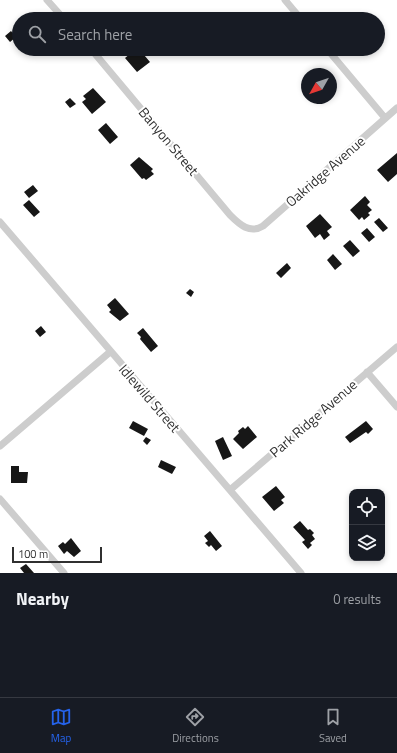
<!DOCTYPE html>
<style>
body{margin:0;font-family:"Titillium Web",sans-serif;background:#20242c;color:#f1f3f6}
.controls{position:absolute;right:12px;bottom:12px;display:grid;overflow:hidden;border-radius:8px;box-shadow:0 2px 6px #0003}
.controls button{width:36px;height:36px;display:grid;place-items:center;padding:0;border:0;border-bottom:1px solid #363941;background:#171b24;color:#f1f3f6;font:20px sans-serif}
.compass{position:absolute;left:301px;top:68px;width:36px;height:36px;border-radius:50%;background:#171b24;box-shadow:0 2px 6px #0003;rotate:230deg}
.scale{position:absolute;left:12px;bottom:10px;width:90px;box-sizing:border-box;padding-left:4px;border:2px solid #303030;border-top:0;font-size:11px;line-height:14px;white-space:nowrap;color:#303030;-webkit-text-stroke:3px #fff;paint-order:stroke}
.list{margin:0;padding:0;list-style:none}
h2{display:flex;justify-content:space-between;align-items:center;height:52px;margin:0;padding:0 16px;font-size:17px}
h2 small{font-size:13px;font-weight:400;color:#9ea1a6}
.icon{flex:none;width:22px;height:22px;fill:none;stroke:currentColor;stroke-width:2;stroke-linecap:round;stroke-linejoin:round}
.map{position:relative;flex:none;width:397px;height:573px;overflow:hidden}
.search{position:absolute;background:#171b24;box-shadow:0 2px 6px #0003;left:12px;right:12px;top:12px;height:44px;display:flex;align-items:center;gap:10px;box-sizing:border-box;padding:0 14px;border-radius:22px;color:#9ea1a6;font-size:15px}
.sheet{height:124px;background:#171b24}
nav{display:flex;justify-content:space-around;align-items:center;box-sizing:border-box;height:56px;border-top:1px solid #363941;background:#171b24;font-size:11px;color:#9ea1a6}
nav a{display:grid;justify-items:center;gap:2px}
nav .on{color:#2563eb}
.map>svg:first-child{display:block}
.building{fill:#171717}
.lines{fill:none;stroke-linecap:round;stroke-linejoin:round}
.street{stroke:#cdcdcd;stroke-width:7}
.labels{text-anchor:middle;dominant-baseline:central;stroke-width:4;stroke-linejoin:round;paint-order:stroke}
.street-label{font-size:14px;fill:#303030;stroke:#fff}
</style>
<div class="map">
<svg width="397" height="573" viewBox="0 0 397 573">
<rect width="100%" height="100%" fill="#fff"/>
<path class="building" d="M 11,31 L 16,37 L 10,42 L 5,36 Z
M 136,49 L 139,49 L 150,62 L 137,72 L 125,58 Z
M 354,49 L 374,49 L 366,55 L 364,52 L 360,55 Z
M 93,88 L 106,102 L 92,114 L 82,102 L 86,99 L 83,96 Z
M 70,98 L 76,104 L 70,108 L 65,102 Z
M 106,123 L 118,137 L 110,144 L 98,130 Z
M 397,153 L 397,174 L 388,182 L 377,170 Z
M 139,157 L 153,169 L 151,171 L 154,174 L 146,180 L 144,178 L 142,179 L 130,165 Z
M 33,185 L 38,191 L 29,198 L 24,192 Z
M 365,196 L 370,202 L 367,205 L 372,210 L 368,213 L 370,215 L 364,220 L 362,217 L 359,220 L 350,210 Z
M 29,200 L 40,212 L 34,217 L 23,205 Z
M 320,214 L 332,227 L 327,231 L 330,235 L 324,240 L 320,234 L 315,238 L 306,226 Z
M 379,218 L 388,228 L 383,232 L 374,222 Z
M 367,228 L 375,237 L 369,242 L 361,233 Z
M 350,240 L 360,251 L 353,257 L 343,246 Z
M 333,254 L 342,264 L 335,270 L 327,260 Z
M 287,263 L 291,268 L 281,278 L 276,273 Z
M 190,289 L 194,292 L 191,297 L 186,293 Z
M 115,298 L 129,314 L 120,321 L 109,312 L 111,310 L 107,305 Z
M 41,326 L 46,332 L 40,337 L 35,331 Z
M 143,328 L 158,346 L 151,352 L 140,339 L 141,337 L 137,333 Z
M 133,421 L 148,429 L 144,436 L 129,428 Z
M 366,421 L 373,429 L 368,434 L 366,432 L 350,443 L 345,437 Z
M 248,426 L 257,437 L 243,449 L 233,439 L 239,433 L 238,431 L 243,427 L 245,429 Z
M 146,437 L 151,440 L 147,445 L 143,441 Z
M 223,437 L 232,456 L 223,460 L 215,441 Z
M 161,460 L 176,467 L 172,474 L 158,467 Z
M 11,466 L 19,466 L 19,472 L 28,472 L 27,483 L 11,483 Z
M 276,486 L 285,497 L 281,500 L 284,503 L 274,511 L 262,497 Z
M 300,521 L 308,530 L 310,529 L 314,533 L 312,535 L 315,539 L 310,543 L 312,545 L 308,549 L 302,542 L 305,540 L 293,527 Z
M 210,531 L 222,546 L 216,551 L 211,545 L 209,547 L 205,543 L 208,541 L 204,536 Z
M 71,538 L 81,551 L 74,557 L 67,551 L 64,554 L 58,546 L 63,542 L 65,544 Z
M 26,564 L 34,573 L 24,573 L 20,568 Z"/>
<g class="lines">
<path class="street" d="M 47,0 L 64,19
M 285,0 L 301,19
M 91,49 L 230,215 C 240,225 250,234 263,226 L 397,108
M 327,49 L 385,118
M 0,222 L 301,573
M 367,372 L 397,407
M 0,446 L 110,352
M 230,490 L 397,347
M 0,499 L 64,573"/>
</g>
<g class="labels">
<g class="street-label">
<text transform="translate(169 141) rotate(50)">Banyon Street</text>
<text transform="translate(325 171) rotate(-41)">Oakridge Avenue</text>
<text transform="translate(150 398) rotate(49)">Idlewild Street</text>
<text transform="translate(313 418) rotate(-41)">Park Ridge Avenue</text>
</g>
</g>
</svg>
<div class="controls">
<button><svg class="icon" aria-label="locate" viewBox="0 0 24 24"><circle cx="12" cy="12" r="6"/><path d="M12 2v4M12 18v4M2 12h4M18 12h4"/></svg></button>
<button><svg class="icon" aria-label="layers" viewBox="0 0 24 24"><path d="M12 4l9 5-9 5-9-5zM3 14l9 5 9-5"/></svg></button>
</div>
<svg class="compass" viewBox="-18 -18 36 36"><path d="M0-13l5 13h-10z" fill="#e53935"/><path d="M0 13l5-13h-10z" fill="#9ea1a6"/></svg>
<div class="scale">100 m</div>
<div class="search"><svg class="icon" aria-label="search" viewBox="0 0 24 24"><circle cx="10" cy="10" r="6"/><path d="M15 15l6 6"/></svg>Search here</div>
</div>
<section class="sheet">
<h2>Nearby<small>0 results</small></h2>
<ul class="list">
</ul>
</section>
<nav>
<a class="on"><svg class="icon" aria-label="map" viewBox="0 0 24 24"><path d="M3 6l6-2 6 2 6-2v14l-6 2-6-2-6 2zM9 4v14M15 6v14"/></svg>Map</a>
<a><svg class="icon" aria-label="directions" viewBox="0 0 24 24"><path d="M12 3l9 9-9 9-9-9zM9 14v-3h6M13 9l2 2-2 2"/></svg>Directions</a>
<a><svg class="icon" aria-label="saved" viewBox="0 0 24 24"><path d="M7 4h10v16l-5-4-5 4z"/></svg>Saved</a>
</nav>
